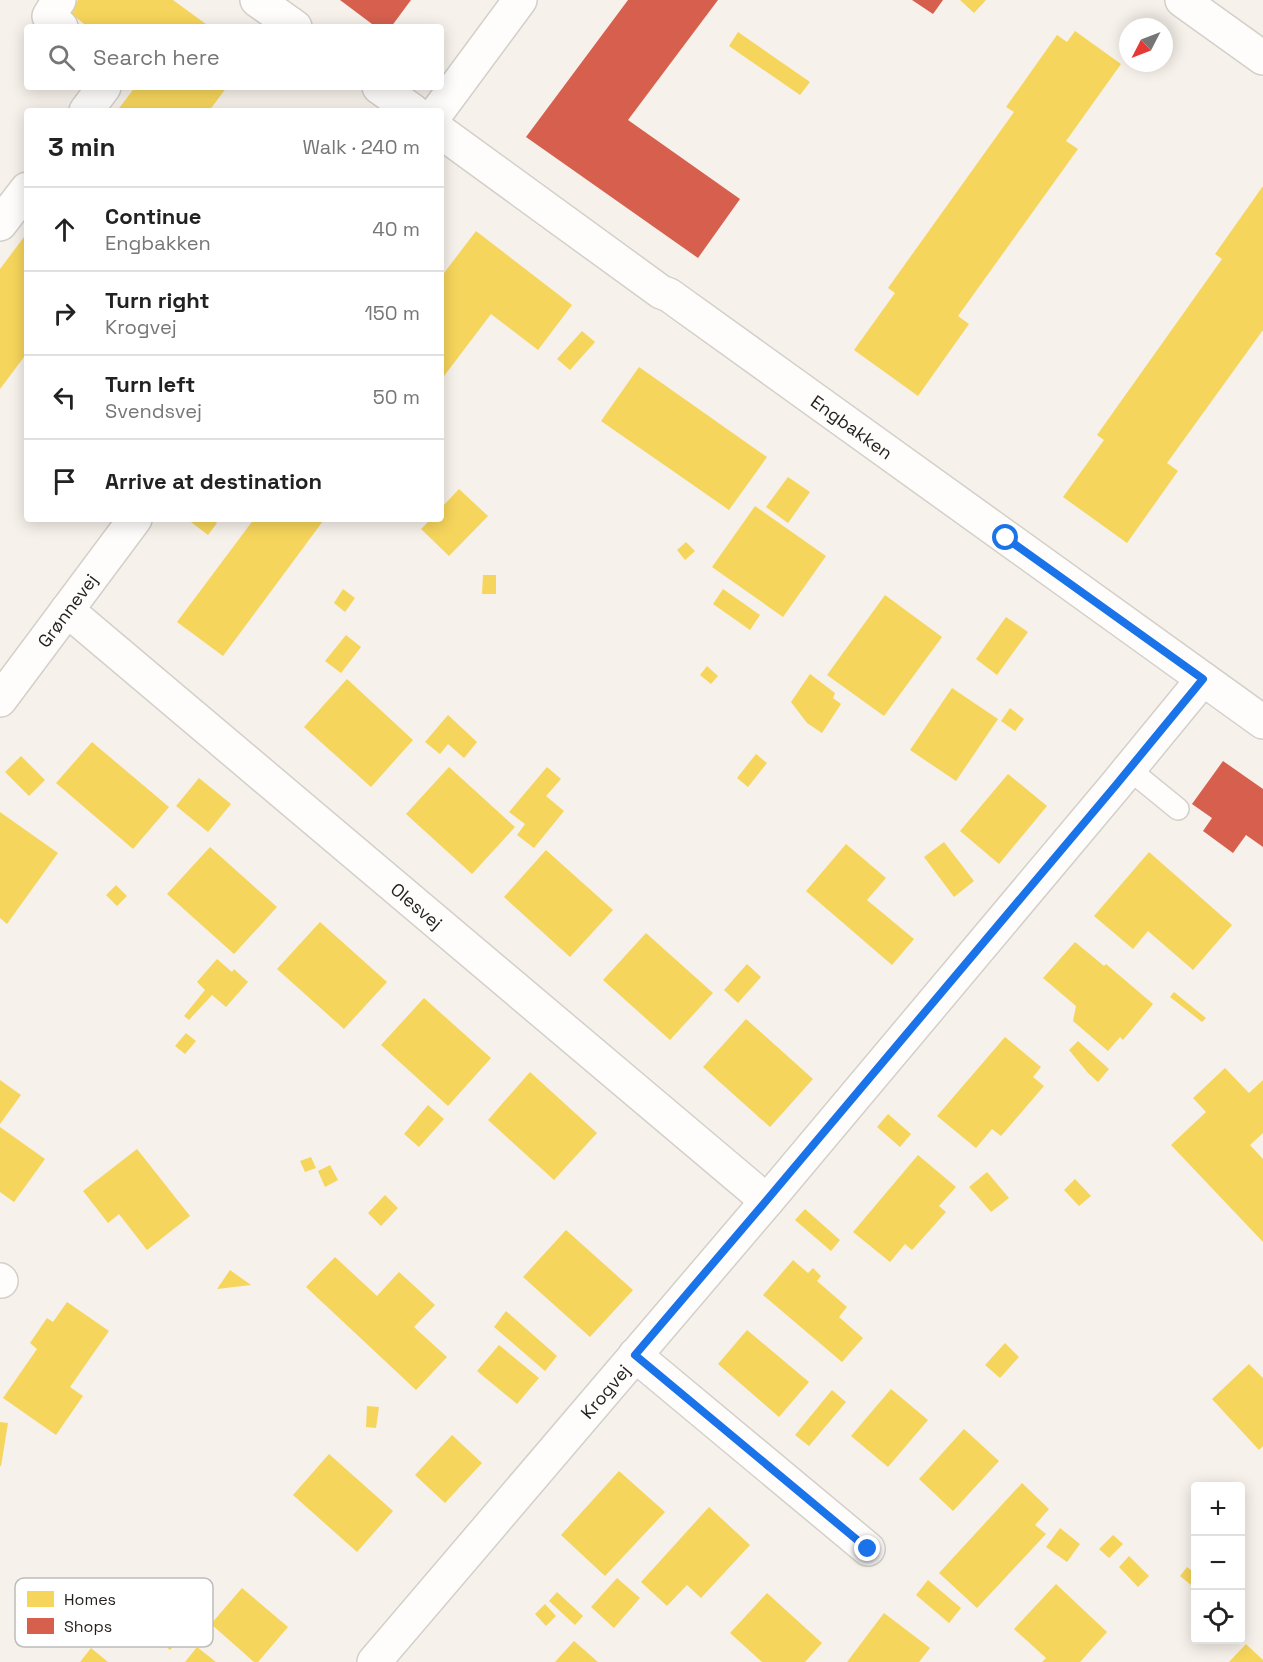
<!DOCTYPE html>
<meta charset="utf-8">
<style>
body{margin:0;font-family:"Space Grotesk",sans-serif;background:#f6f6f6;color:#222}
.controls{position:absolute;right:18px;bottom:18px;display:grid;overflow:hidden;border-radius:6px;box-shadow:0 3px 15px #0003}
.controls button{width:54px;height:54px;display:grid;place-items:center;padding:0;border:0;border-bottom:2px solid #e0e0e0;background:#fff;color:#222;font:30px sans-serif}
.compass{position:absolute;left:1119px;top:18px;width:54px;height:54px;border-radius:50%;background:#fff;box-shadow:0 3px 15px #0003;rotate:228deg}
.stop{position:absolute;width:18px;height:18px;margin:-14px;border:4px solid #1a73e8;border-radius:50%;background:#fff}
.stop.end{background:#1a73e8;border-color:#fff;box-shadow:0 2px 6px #0008}
.list{margin:0;padding:0;list-style:none}
h2{display:flex;justify-content:space-between;align-items:center;height:78px;margin:0;padding:0 24px;font-size:26px}
h2 small{font-size:20px;font-weight:400;color:#767676}
.list li{display:grid;grid-template-columns:39px 1fr auto;gap:18px;align-items:center;box-sizing:border-box;height:84px;padding:0 24px;border-top:2px solid #e0e0e0}
.list b{display:block;font-size:22px;white-space:nowrap}
.list p{margin:0;font-size:20px;white-space:nowrap;color:#767676}
.list em{font-size:20px;font-style:normal;color:#767676}
.icon{flex:none;width:33px;height:33px;fill:none;stroke:currentColor;stroke-width:2;stroke-linecap:round;stroke-linejoin:round}
.map{position:relative;flex:none;width:1263px;height:1662px;overflow:hidden}
.search{position:absolute;background:#fff;box-shadow:0 3px 15px #0003;left:24px;top:24px;width:420px;height:66px;display:flex;align-items:center;gap:15px;box-sizing:border-box;padding:0 21px;border-radius:6px;color:#767676;font-size:22px}
.panel{position:absolute;background:#fff;box-shadow:0 3px 15px #0003;left:24px;top:108px;width:420px;height:414px;border-radius:6px}
.map>svg:first-child{display:block}
.homes{fill:#f6d55c}
.shops{fill:#d6604d}
.lines{fill:none;stroke-linecap:round;stroke-linejoin:round}
.lane-casing{stroke:#d3cfc9;stroke-width:24}
.street-casing{stroke:#d3cfc9;stroke-width:36}
.secondary-casing{stroke:#d3cfc9;stroke-width:36}
.lane{stroke:#fefdfc;stroke-width:21}
.street{stroke:#fefdfc;stroke-width:33}
.secondary{stroke:#fefdfc;stroke-width:33}
.route{stroke:#1a73e8;stroke-width:8}
.labels{text-anchor:middle;dominant-baseline:central;stroke-width:6;stroke-linejoin:round;paint-order:stroke}
.street-label{font-size:18px;fill:#231f1a;stroke:#fff}
.key{fill:#fff;stroke:#bdbcba;stroke-width:1.5}
.key-label{font-size:16px;fill:#231f1a}
</style>
<div class="map">
<svg width="1263" height="1662" viewBox="0 0 1263 1662">
<rect width="100%" height="100%" fill="#f6f1ea"/>
<path class="homes" d="M 78,0 L 173,0 L 210,27 L 88,27 L 69,12 Z
M 960,0 L 986,0 L 974,13 Z
M 1075,31 L 1121,64 L 1066,141 L 1078,149 L 958,316 L 969,324 L 918,396 L 854,350 L 895,293 L 888,288 L 1014,112 L 1006,107 L 1057,35 L 1067,42 Z
M 738,32 L 810,82 L 800,95 L 729,46 Z
M 135,87 L 227,87 L 209,111 L 117,111 Z
M 1263,186 L 1263,330 L 1167,463 L 1178,471 L 1127,543 L 1063,497 L 1104,440 L 1097,435 L 1222,259 L 1215,254 Z
M 476,231 L 572,305 L 538,350 L 491,314 L 441,380 L 441,277 Z
M 27,233 L 27,353 L 0,389 L 0,269 Z
M 582,331 L 595,342 L 570,370 L 557,359 Z
M 639,367 L 767,457 L 729,510 L 601,421 Z
M 788,477 L 810,492 L 788,523 L 766,507 Z
M 459,489 L 488,516 L 449,556 L 421,529 L 431,519 L 441,519 L 441,508 Z
M 755,506 L 826,556 L 783,617 L 712,567 Z
M 187,519 L 211,519 L 217,523 L 208,535 Z
M 254,519 L 321,519 L 323,521 L 223,656 L 177,622 Z
M 686,542 L 695,551 L 685,560 L 677,550 Z
M 483,575 L 496,575 L 496,594 L 482,594 Z
M 343,589 L 355,598 L 345,612 L 334,603 Z
M 723,589 L 760,615 L 750,630 L 713,604 Z
M 885,595 L 942,637 L 884,716 L 827,675 Z
M 1006,617 L 1028,632 L 997,675 L 976,659 Z
M 346,635 L 361,647 L 341,673 L 325,661 Z
M 707,666 L 718,676 L 711,684 L 700,675 Z
M 810,674 L 835,693 L 833,698 L 841,704 L 822,733 L 807,723 L 791,702 Z
M 347,679 L 413,740 L 371,787 L 304,727 Z
M 952,688 L 998,719 L 956,781 L 910,750 Z
M 1010,708 L 1024,719 L 1015,731 L 1001,721 Z
M 448,715 L 477,742 L 464,758 L 448,744 L 440,754 L 425,742 Z
M 92,742 L 169,807 L 133,849 L 56,783 Z
M 756,754 L 767,763 L 748,787 L 737,778 Z
M 21,756 L 45,780 L 29,796 L 5,772 Z
M 449,767 L 515,827 L 472,874 L 406,814 Z
M 547,767 L 561,779 L 546,796 L 564,811 L 534,848 L 517,835 L 525,824 L 509,812 Z
M 1008,774 L 1047,806 L 999,864 L 960,831 Z
M 199,778 L 231,804 L 208,832 L 176,806 Z
M 0,812 L 58,853 L 7,924 L 0,918 Z
M 944,842 L 974,881 L 954,897 L 924,857 Z
M 846,844 L 886,878 L 867,900 L 914,939 L 892,965 L 806,891 Z
M 210,847 L 277,907 L 234,954 L 167,894 Z
M 546,850 L 613,910 L 570,957 L 504,897 Z
M 1149,852 L 1232,925 L 1193,970 L 1148,931 L 1133,949 L 1094,916 Z
M 116,885 L 127,896 L 117,906 L 106,895 Z
M 320,922 L 387,982 L 344,1029 L 277,969 Z
M 646,933 L 713,993 L 670,1040 L 603,980 Z
M 1075,942 L 1104,966 L 1106,964 L 1153,1004 L 1123,1040 L 1120,1037 L 1108,1051 L 1073,1021 L 1076,1006 L 1043,978 Z
M 217,959 L 232,972 L 234,969 L 248,982 L 226,1007 L 212,995 L 189,1020 L 184,1016 L 205,990 L 197,982 Z
M 747,964 L 761,977 L 738,1003 L 724,990 Z
M 1174,992 L 1206,1018 L 1202,1022 L 1170,997 Z
M 424,998 L 491,1058 L 448,1106 L 381,1045 Z
M 746,1019 L 813,1079 L 770,1127 L 703,1067 Z
M 186,1033 L 196,1041 L 185,1054 L 175,1046 Z
M 1005,1037 L 1041,1067 L 1033,1077 L 1044,1086 L 1001,1136 L 992,1129 L 976,1148 L 937,1116 Z
M 1078,1041 L 1109,1069 L 1098,1082 L 1088,1073 L 1069,1050 Z
M 1225,1068 L 1249,1093 L 1263,1080 L 1263,1133 L 1250,1145 L 1263,1159 L 1263,1242 L 1171,1145 L 1206,1112 L 1193,1098 Z
M 530,1072 L 597,1133 L 554,1180 L 488,1120 Z
M 0,1080 L 21,1095 L 0,1124 Z
M 428,1105 L 444,1119 L 419,1147 L 404,1134 Z
M 888,1114 L 911,1134 L 900,1147 L 877,1127 Z
M 0,1127 L 45,1159 L 14,1202 L 0,1192 Z
M 137,1149 L 190,1216 L 147,1250 L 119,1214 L 108,1223 L 83,1191 Z
M 918,1155 L 956,1187 L 939,1206 L 946,1212 L 912,1250 L 905,1244 L 890,1262 L 853,1232 Z
M 311,1157 L 316,1168 L 305,1172 L 300,1161 Z
M 330,1165 L 338,1180 L 325,1187 L 318,1171 Z
M 987,1172 L 1009,1198 L 991,1212 L 969,1187 Z
M 1075,1179 L 1091,1196 L 1079,1206 L 1064,1190 Z
M 385,1195 L 398,1208 L 381,1226 L 368,1213 Z
M 805,1209 L 840,1240 L 831,1251 L 795,1220 Z
M 566,1230 L 633,1290 L 590,1337 L 523,1277 Z
M 335,1257 L 377,1296 L 399,1272 L 435,1305 L 414,1327 L 447,1357 L 416,1390 L 306,1287 Z
M 793,1260 L 808,1273 L 813,1268 L 821,1276 L 817,1281 L 847,1307 L 839,1317 L 863,1338 L 842,1362 L 763,1295 Z
M 230,1270 L 251,1285 L 217,1289 Z
M 67,1302 L 109,1331 L 70,1387 L 83,1396 L 56,1435 L 3,1398 L 37,1349 L 30,1343 L 47,1318 L 53,1322 Z
M 506,1311 L 557,1356 L 545,1371 L 494,1327 Z
M 747,1330 L 809,1382 L 779,1417 L 718,1364 Z
M 1005,1343 L 1019,1357 L 1000,1378 L 985,1365 Z
M 499,1345 L 539,1378 L 517,1404 L 477,1371 Z
M 1249,1364 L 1263,1378 L 1263,1446 L 1259,1450 L 1212,1399 Z
M 891,1389 L 928,1420 L 888,1467 L 851,1436 Z
M 832,1390 L 846,1402 L 809,1446 L 795,1435 Z
M 367,1406 L 379,1407 L 376,1428 L 366,1427 Z
M 0,1422 L 8,1423 L 1,1466 L 0,1466 Z
M 964,1429 L 999,1461 L 953,1511 L 919,1479 Z
M 452,1435 L 482,1463 L 445,1503 L 415,1475 Z
M 329,1454 L 393,1511 L 357,1552 L 293,1495 Z
M 619,1471 L 665,1512 L 605,1576 L 561,1535 Z
M 1022,1483 L 1049,1509 L 1035,1525 L 1046,1534 L 977,1608 L 939,1573 Z
M 709,1507 L 750,1545 L 701,1598 L 687,1585 L 667,1606 L 641,1582 Z
M 1060,1528 L 1080,1544 L 1067,1562 L 1046,1547 Z
M 1113,1535 L 1123,1544 L 1109,1558 L 1099,1549 Z
M 1129,1556 L 1149,1576 L 1138,1587 L 1119,1567 Z
M 1187,1567 L 1196,1574 L 1196,1580 L 1191,1585 L 1180,1576 Z
M 617,1578 L 640,1598 L 614,1628 L 591,1607 Z
M 928,1580 L 961,1608 L 949,1623 L 916,1595 Z
M 1056,1584 L 1107,1632 L 1080,1662 L 1042,1662 L 1046,1658 L 1014,1629 Z
M 242,1588 L 288,1627 L 258,1662 L 254,1662 L 211,1624 Z
M 557,1592 L 583,1616 L 575,1625 L 549,1601 Z
M 767,1593 L 822,1643 L 805,1662 L 762,1662 L 730,1633 Z
M 545,1604 L 556,1616 L 546,1626 L 535,1614 Z
M 153,1606 L 184,1634 L 170,1650 L 139,1622 Z
M 884,1613 L 930,1648 L 919,1662 L 847,1662 Z
M 574,1641 L 598,1662 L 555,1662 Z
M 1246,1644 L 1263,1660 L 1263,1662 L 1229,1662 Z
M 197,1647 L 216,1662 L 185,1662 Z
M 91,1648 L 108,1662 L 80,1662 Z"/>
<path class="shops" d="M 340,0 L 411,0 L 391,27 L 376,27 Z
M 628,0 L 718,0 L 628,120 L 740,199 L 698,258 L 526,137 Z
M 912,0 L 943,0 L 933,14 Z
M 1223,761 L 1263,789 L 1263,847 L 1246,835 L 1233,853 L 1203,831 L 1212,818 L 1192,804 Z"/>
<g class="lines">
<defs>
<path id="lane" d="M 1129,769 L 1178,809"/>
<g id="street">
<path d="M 59,0 L 49,16 L 61,27"/>
<path d="M 257,0 L 295,27"/>
<path d="M 379,87 L 413,111"/>
<path d="M 86,111 L 104,87"/>
<path id="s1" d="M 441,132 L 661,292 L 669,295 L 1263,722"/>
<path d="M 0,224 L 27,189"/>
<path id="s2" d="M 67,610 L 767,1201"/>
<path d="M 0,1280 L 1,1281"/>
<path d="M 635,1355 L 868,1549"/>
<path id="s3" d="M 374,1662 L 767,1201 L 1116,785 L 1203,679"/>
</g>
<g id="secondary">
<path d="M 1182,0 L 1263,58"/>
<path d="M 438,111 L 520,0"/>
<path id="s4" d="M 0,700 L 135,519"/>
</g>
</defs>
<use href="#lane" class="lane-casing"/>
<use href="#street" class="street-casing"/>
<use href="#secondary" class="secondary-casing"/>
<use href="#lane" class="lane"/>
<use href="#street" class="street"/>
<use href="#secondary" class="secondary"/>
</g>
<g class="lines">
<path class="route" d="M 868,1549 L 635,1355 L 766,1201 L 1116,785 L 1203,679 L 1006,538"/>
</g>
<g class="labels">
<g class="street-label">
<text stroke="none"><textPath href="#s1" startOffset="506">Engbakken</textPath></text>
<text stroke="none"><textPath href="#s4" startOffset="112">Grønnevej</textPath></text>
<text stroke="none"><textPath href="#s2" startOffset="458">Olesvej</textPath></text>
<text stroke="none"><textPath href="#s3" startOffset="356">Krogvej</textPath></text>
</g>
</g>
<rect x="15" y="1578" width="198" height="69" rx="9" class="key"/>
<rect x="27" y="1591" width="27" height="16" fill="#f6d55c"/>
<rect x="27" y="1618" width="27" height="16" fill="#d6604d"/>
<g class="key-label">
<text x="64" y="1605">Homes</text>
<text x="64" y="1632">Shops</text>
</g>
</svg>
<div class="controls">
<button>+</button>
<button>−</button>
<button><svg class="icon" aria-label="locate" viewBox="0 0 24 24"><circle cx="12" cy="12" r="6"/><path d="M12 2v4M12 18v4M2 12h4M18 12h4"/></svg></button>
</div>
<svg class="compass" viewBox="-18 -18 36 36"><path d="M0-13l5 13h-10z" fill="#e53935"/><path d="M0 13l5-13h-10z" fill="#767676"/></svg>
<div class="stop" style="left:1006px;top:538px"></div>
<div class="stop end" style="left:868px;top:1549px"></div>
<div class="search"><svg class="icon" aria-label="search" viewBox="0 0 24 24"><circle cx="10" cy="10" r="6"/><path d="M15 15l6 6"/></svg>Search here</div>
<section class="panel">
<h2>3 min<small>Walk · 240 m</small></h2>
<ul class="list">
<li><svg class="icon" aria-label="ahead" viewBox="0 0 24 24"><path d="M12 20V5M6 11l6-6 6 6"/></svg><div><b>Continue</b><p>Engbakken</p></div><em>40 m</em></li>
<li><svg class="icon" aria-label="right" viewBox="0 0 24 24"><path d="M7 20v-9h11M14 6l5 5-5 5"/></svg><div><b>Turn right</b><p>Krogvej</p></div><em>150 m</em></li>
<li><svg class="icon" aria-label="left" viewBox="0 0 24 24"><path d="M17 20v-9H6M10 6l-5 5 5 5"/></svg><div><b>Turn left</b><p>Svendsvej</p></div><em>50 m</em></li>
<li><svg class="icon" aria-label="arrive" viewBox="0 0 24 24"><path d="M6 21V4h12l-3 4 3 4H6"/></svg><div><b>Arrive at destination</b></div></li>
</ul>
</section>
</div>
